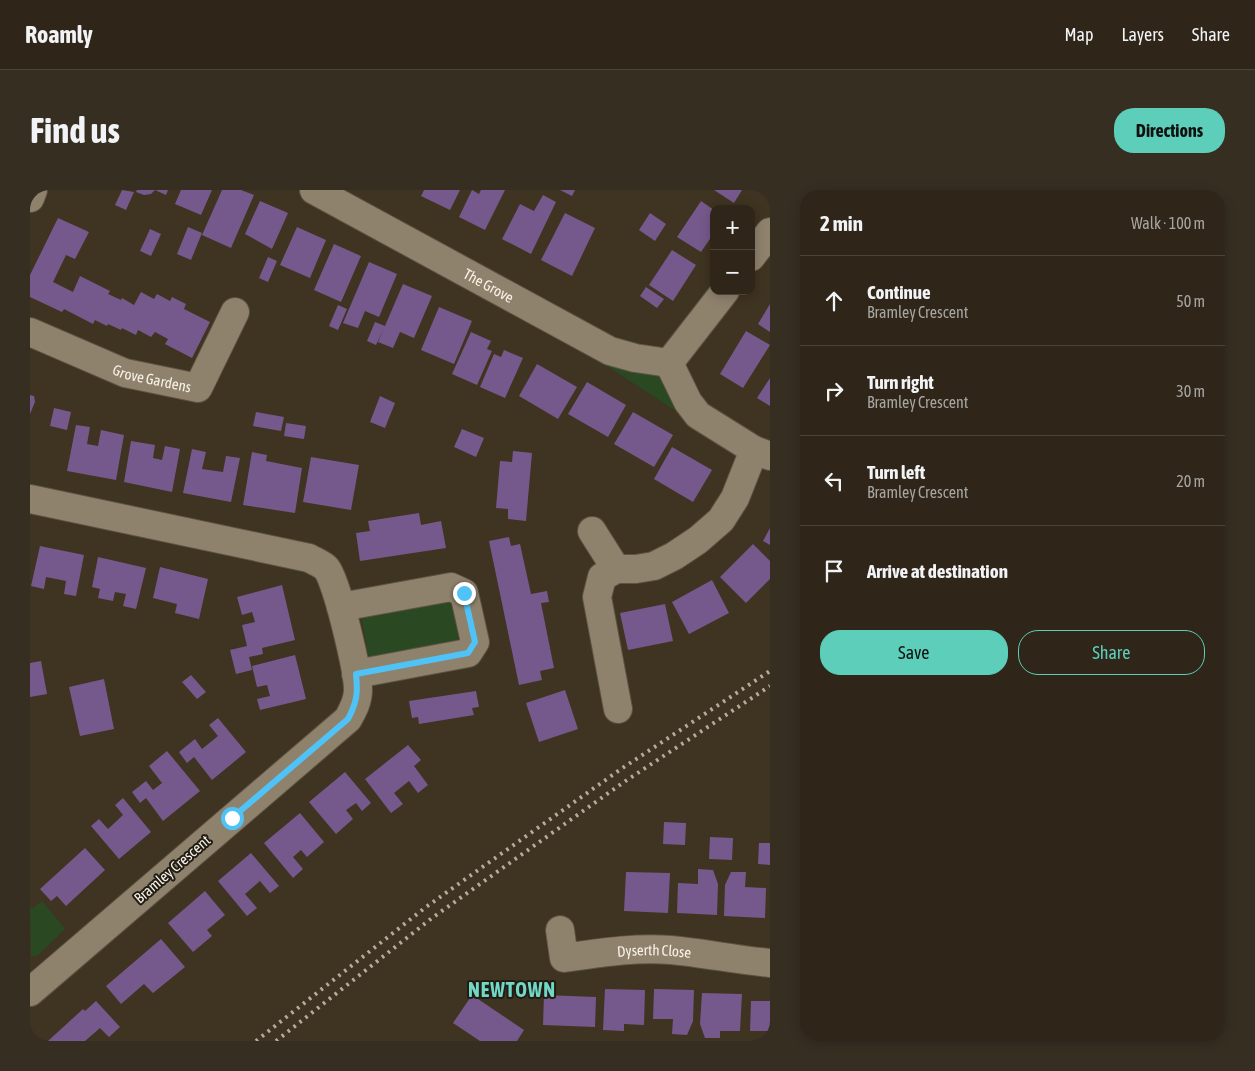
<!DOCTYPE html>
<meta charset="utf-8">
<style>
body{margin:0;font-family:"Asap Condensed",sans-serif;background:#372e22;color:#f1f3f6}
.controls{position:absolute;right:15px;top:15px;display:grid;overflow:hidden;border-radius:10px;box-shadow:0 2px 12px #0003}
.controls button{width:45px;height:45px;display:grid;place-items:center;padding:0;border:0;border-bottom:1px solid #4a4338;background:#2f2619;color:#f1f3f6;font:25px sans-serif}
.stop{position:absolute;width:15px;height:15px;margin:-11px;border:4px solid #4fc3f7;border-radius:50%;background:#fff}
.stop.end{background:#4fc3f7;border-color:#fff;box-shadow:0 1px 5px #0008}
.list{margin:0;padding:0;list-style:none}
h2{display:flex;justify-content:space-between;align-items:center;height:65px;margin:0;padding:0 20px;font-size:21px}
h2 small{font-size:16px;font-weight:400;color:#a7a5a2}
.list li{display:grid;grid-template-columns:32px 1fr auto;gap:15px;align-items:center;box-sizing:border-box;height:90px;padding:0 20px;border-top:1px solid #4a4338}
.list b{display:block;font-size:19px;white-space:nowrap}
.list p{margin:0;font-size:16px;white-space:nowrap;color:#a7a5a2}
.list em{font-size:16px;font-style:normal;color:#a7a5a2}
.actions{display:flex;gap:10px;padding:15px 20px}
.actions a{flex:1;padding:11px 0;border:1px solid #5cceba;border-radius:20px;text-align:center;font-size:18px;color:#5cceba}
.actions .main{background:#5cceba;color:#111}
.icon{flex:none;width:28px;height:28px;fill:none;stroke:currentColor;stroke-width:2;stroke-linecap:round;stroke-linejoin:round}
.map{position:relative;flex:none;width:740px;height:851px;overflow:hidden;border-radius:20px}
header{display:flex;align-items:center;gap:30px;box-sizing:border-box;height:70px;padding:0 25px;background:#2f2619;border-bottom:1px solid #4a4338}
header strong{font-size:24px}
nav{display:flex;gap:28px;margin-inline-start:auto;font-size:18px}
.intro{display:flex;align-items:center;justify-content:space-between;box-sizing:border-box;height:120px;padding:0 30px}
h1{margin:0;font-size:35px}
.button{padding:12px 22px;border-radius:20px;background:#5cceba;color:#111;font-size:18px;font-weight:700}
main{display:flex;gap:30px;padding:0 30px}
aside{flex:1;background:#2f2619;border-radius:20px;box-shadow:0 2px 12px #0003}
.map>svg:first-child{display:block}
.green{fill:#2a4923}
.building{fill:#76598c}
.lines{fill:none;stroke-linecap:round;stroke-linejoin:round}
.minor-casing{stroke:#5c5342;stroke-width:30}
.minor{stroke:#8f826d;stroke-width:28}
.rail{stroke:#b5ac9f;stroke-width:4;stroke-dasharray:2.5 5;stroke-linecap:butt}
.route{stroke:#4fc3f7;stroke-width:6}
.labels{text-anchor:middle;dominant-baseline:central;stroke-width:4;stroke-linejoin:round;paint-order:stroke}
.street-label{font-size:15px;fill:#f8f1e6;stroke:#211c14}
.district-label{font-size:20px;font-weight:bold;letter-spacing:1px;fill:#72d8c5;stroke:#211c14}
</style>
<header>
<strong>Roamly</strong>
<nav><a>Map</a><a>Layers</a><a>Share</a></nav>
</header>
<div class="intro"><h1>Find us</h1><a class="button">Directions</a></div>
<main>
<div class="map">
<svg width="740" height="851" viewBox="0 0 740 851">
<rect width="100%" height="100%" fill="#3f3321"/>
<path class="green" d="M 570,168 L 625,182 L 636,189 L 655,227 L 568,170 Z
M 417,409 L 425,413 L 433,434 L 427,450 L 418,457 L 339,469 L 331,425 Z
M 12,711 L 35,739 L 7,766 L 1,766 L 0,716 L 2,719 Z"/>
<path class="building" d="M 92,0 L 104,2 L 96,20 L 85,15 Z
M 107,0 L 138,0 L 136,5 L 125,0 L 121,4 L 114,5 L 106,2 Z
M 151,0 L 182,0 L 171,25 L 145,14 Z
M 192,0 L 211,0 L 224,5 L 201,58 L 172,45 Z
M 394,0 L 430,0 L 420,20 L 391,6 Z
M 442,0 L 449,4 L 451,0 L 475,0 L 455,40 L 429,27 Z
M 530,0 L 545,0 L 542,6 Z
M 684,0 L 712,0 L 704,13 Z
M 513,5 L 526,12 L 501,64 L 472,49 L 490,14 L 504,21 Z
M 230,11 L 258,23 L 242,59 L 215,44 Z
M 671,11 L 684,20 L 684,43 L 671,62 L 647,47 Z
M 535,23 L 565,38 L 542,86 L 511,70 Z
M 620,23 L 636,34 L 625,51 L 609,40 Z
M 28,28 L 59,42 L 45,69 L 36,65 L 23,92 L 43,102 L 50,86 L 80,101 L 78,104 L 91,110 L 92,108 L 104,115 L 111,102 L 124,109 L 127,104 L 140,111 L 142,107 L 156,114 L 154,119 L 180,132 L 162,168 L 135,154 L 138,149 L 125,142 L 121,147 L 108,140 L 106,145 L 92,138 L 91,140 L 78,134 L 77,136 L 65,130 L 63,134 L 34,119 L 32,122 L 0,107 L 0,85 Z
M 158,37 L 172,43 L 161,70 L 147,64 Z
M 267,37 L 296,50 L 280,88 L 250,75 Z
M 120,39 L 131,44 L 121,66 L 110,61 Z
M 304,54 L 331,66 L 311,112 L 284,100 Z
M 642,60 L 666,75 L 643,111 L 619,95 Z
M 238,67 L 247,71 L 238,92 L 229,88 Z
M 339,72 L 367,84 L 349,127 L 335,121 L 328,138 L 313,133 Z
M 373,94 L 402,106 L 384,148 L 370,142 L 363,158 L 348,152 Z
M 616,97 L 634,109 L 627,118 L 610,106 Z
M 740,114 L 740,142 L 728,134 Z
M 308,115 L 317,119 L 308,140 L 299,136 Z
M 409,117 L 442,131 L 424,174 L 391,160 Z
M 345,132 L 355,136 L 346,155 L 337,151 Z
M 716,141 L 740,155 L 713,198 L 690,184 Z
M 441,142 L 461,151 L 457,159 L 462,161 L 447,195 L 422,184 Z
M 474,160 L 493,168 L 475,208 L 450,197 L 464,164 L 471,167 Z
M 507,174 L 547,197 L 528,229 L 489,206 Z
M 740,188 L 740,216 L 727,208 Z
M 557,192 L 596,215 L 578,247 L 538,224 Z
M 0,205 L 4,206 L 5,212 L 0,224 Z
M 350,206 L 365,213 L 355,238 L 340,232 Z
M 24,218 L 41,222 L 37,240 L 20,236 Z
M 226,222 L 254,227 L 251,241 L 223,236 Z
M 603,222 L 643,245 L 624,277 L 584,254 Z
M 256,233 L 276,236 L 274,249 L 254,246 Z
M 46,235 L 60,237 L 57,254 L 68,256 L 71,240 L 94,245 L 86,290 L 37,281 Z
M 432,239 L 454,248 L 446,267 L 424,257 Z
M 101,251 L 125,255 L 123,268 L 132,270 L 135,256 L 150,259 L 142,302 L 94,292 Z
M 642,257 L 682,280 L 663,312 L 624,289 Z
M 162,259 L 176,262 L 172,279 L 193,282 L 196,266 L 210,268 L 201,312 L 153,303 Z
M 483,261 L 502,263 L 496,331 L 478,329 L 478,319 L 466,318 L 470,271 L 482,272 Z
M 222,262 L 237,265 L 236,271 L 272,278 L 265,323 L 213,315 Z
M 281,267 L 329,275 L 321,320 L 273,312 Z
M 389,323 L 391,335 L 411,331 L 416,358 L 330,371 L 326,343 L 340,341 L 338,331 Z
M 740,338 L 740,355 L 733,351 Z
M 479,347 L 481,356 L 490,354 L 501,404 L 517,401 L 519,412 L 511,413 L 524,478 L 510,481 L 512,490 L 489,495 L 459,351 Z
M 723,354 L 740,371 L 740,389 L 716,413 L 690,387 Z
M 10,356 L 54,365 L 46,406 L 34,404 L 36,391 L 16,387 L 14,399 L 1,396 Z
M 68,367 L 116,378 L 106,419 L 93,416 L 96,404 L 85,402 L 83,411 L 68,408 L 70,399 L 62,397 Z
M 130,377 L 178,389 L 169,429 L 145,423 L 147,414 L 123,408 Z
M 682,390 L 699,423 L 659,444 L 642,412 Z
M 252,395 L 265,450 L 232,458 L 233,464 L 219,467 L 222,480 L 206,484 L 200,460 L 217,456 L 212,435 L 225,432 L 222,422 L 212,425 L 207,407 Z
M 635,414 L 643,451 L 598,460 L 590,423 Z
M 265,465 L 276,509 L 230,520 L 227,509 L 240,506 L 237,495 L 227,497 L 222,476 Z
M 11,471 L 17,504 L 0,507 L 0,473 Z
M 161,485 L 176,502 L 167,509 L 152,492 Z
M 74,489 L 84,539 L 50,546 L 39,497 Z
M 535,500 L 548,539 L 509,552 L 496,513 Z
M 446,501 L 449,517 L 442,518 L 444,525 L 389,534 L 388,527 L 382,528 L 379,511 Z
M 188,528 L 216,562 L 182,590 L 164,567 L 157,573 L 149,562 L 165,549 L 172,559 L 188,546 L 179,535 Z
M 378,555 L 391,570 L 384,576 L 398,595 L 388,603 L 379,591 L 364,603 L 373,614 L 361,623 L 335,589 Z
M 137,561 L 170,601 L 133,631 L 116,608 L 110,613 L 102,602 L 116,591 L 123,600 L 132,593 L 119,576 Z
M 315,582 L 341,613 L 332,621 L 326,613 L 316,620 L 323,629 L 306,644 L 279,612 Z
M 93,608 L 121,642 L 89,669 L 61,636 L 69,629 L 78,639 L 93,625 L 85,615 Z
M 270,623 L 294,652 L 277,667 L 271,660 L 263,667 L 273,679 L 263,688 L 234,653 Z
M 634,632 L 656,633 L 655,655 L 633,654 Z
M 680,647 L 703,648 L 702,670 L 679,669 Z
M 729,653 L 740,653 L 740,675 L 728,674 Z
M 55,658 L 75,680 L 36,716 L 27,706 L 21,711 L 10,699 Z
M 221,663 L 249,696 L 240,703 L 230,691 L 215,704 L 227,718 L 217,726 L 188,691 Z
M 668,679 L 683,680 L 688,694 L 687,725 L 647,723 L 648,693 L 668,694 Z
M 596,682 L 640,683 L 638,723 L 594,721 Z
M 701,682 L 716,682 L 715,697 L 736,698 L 735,728 L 694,726 L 695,695 Z
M 175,701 L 195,725 L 177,740 L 182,746 L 163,762 L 138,733 Z
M 131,749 L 155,777 L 123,803 L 114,794 L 91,814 L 76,796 Z
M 575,799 L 615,800 L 614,835 L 594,834 L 594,841 L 573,840 Z
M 624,799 L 664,800 L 663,831 L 657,845 L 642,844 L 643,829 L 623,829 Z
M 672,803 L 712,804 L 710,841 L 690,841 L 690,848 L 675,848 L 670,834 Z
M 442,805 L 494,840 L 487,851 L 450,851 L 423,833 Z
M 514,805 L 566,807 L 565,837 L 513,835 Z
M 66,811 L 90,837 L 79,847 L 70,838 L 55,851 L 18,851 L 53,819 L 55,821 Z
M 721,811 L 740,811 L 740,841 L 720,841 Z"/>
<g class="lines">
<defs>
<g id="minor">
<path id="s1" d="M 284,0 L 580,161 L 605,168 L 639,173"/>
<path d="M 0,8 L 3,0"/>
<path d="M 721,67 L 740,42"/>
<path id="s2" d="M 0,142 L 95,183 L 168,198 L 205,122"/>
<path d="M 639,173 L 658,212 L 668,225 L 724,260 L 740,266"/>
<path d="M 639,173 L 695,101"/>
<path d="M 0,309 L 279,368 C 284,371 292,374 296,378 C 307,390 328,482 328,500 C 328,511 323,520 318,529 L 0,802"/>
<path d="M 562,341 L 586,379"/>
<path d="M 311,417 L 421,397 L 434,403 L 445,452 L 438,463 L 326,484"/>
<path d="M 588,519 L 567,407 L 572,387 L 586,379 L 606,379 L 624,376 L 644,366 L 668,350 L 691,330 L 705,308 L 724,260"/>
<path id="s3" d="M 530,740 L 534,768 C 569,763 605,757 641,760 C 674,763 707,770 740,773"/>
</g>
</defs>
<use href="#minor" class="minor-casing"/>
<use href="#minor" class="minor"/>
<path class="rail" d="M 226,851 L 396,717 L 591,579 L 740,481
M 246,851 L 402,728 L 594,592 L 740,496"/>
</g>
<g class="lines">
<path class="route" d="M 202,628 L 318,529 C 327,512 328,503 326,484 L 438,463 L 445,452 L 434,403"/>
</g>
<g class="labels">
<g class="street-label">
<text stroke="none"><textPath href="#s1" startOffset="199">The Grove</textPath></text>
<text stroke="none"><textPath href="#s2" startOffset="131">Grove Gardens</textPath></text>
<text transform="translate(142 679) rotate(-41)">Bramley Crescent</text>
<text stroke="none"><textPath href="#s3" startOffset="119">Dyserth Close</textPath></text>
</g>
<g class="district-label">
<text x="482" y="799">NEWTOWN</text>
</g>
</g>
</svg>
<div class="controls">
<button>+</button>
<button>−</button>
</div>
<div class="stop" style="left:202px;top:628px"></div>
<div class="stop end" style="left:434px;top:403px"></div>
</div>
<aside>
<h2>2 min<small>Walk · 100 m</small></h2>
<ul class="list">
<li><svg class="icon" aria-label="ahead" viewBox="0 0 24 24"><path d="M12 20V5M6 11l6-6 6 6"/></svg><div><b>Continue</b><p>Bramley Crescent</p></div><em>50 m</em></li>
<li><svg class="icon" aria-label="right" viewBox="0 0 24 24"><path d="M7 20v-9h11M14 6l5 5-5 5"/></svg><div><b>Turn right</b><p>Bramley Crescent</p></div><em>30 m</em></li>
<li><svg class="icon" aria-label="left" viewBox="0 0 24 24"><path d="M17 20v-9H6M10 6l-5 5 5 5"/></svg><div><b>Turn left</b><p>Bramley Crescent</p></div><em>20 m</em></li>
<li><svg class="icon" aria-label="arrive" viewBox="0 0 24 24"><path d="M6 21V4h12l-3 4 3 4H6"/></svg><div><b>Arrive at destination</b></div></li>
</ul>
<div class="actions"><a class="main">Save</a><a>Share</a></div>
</aside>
</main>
